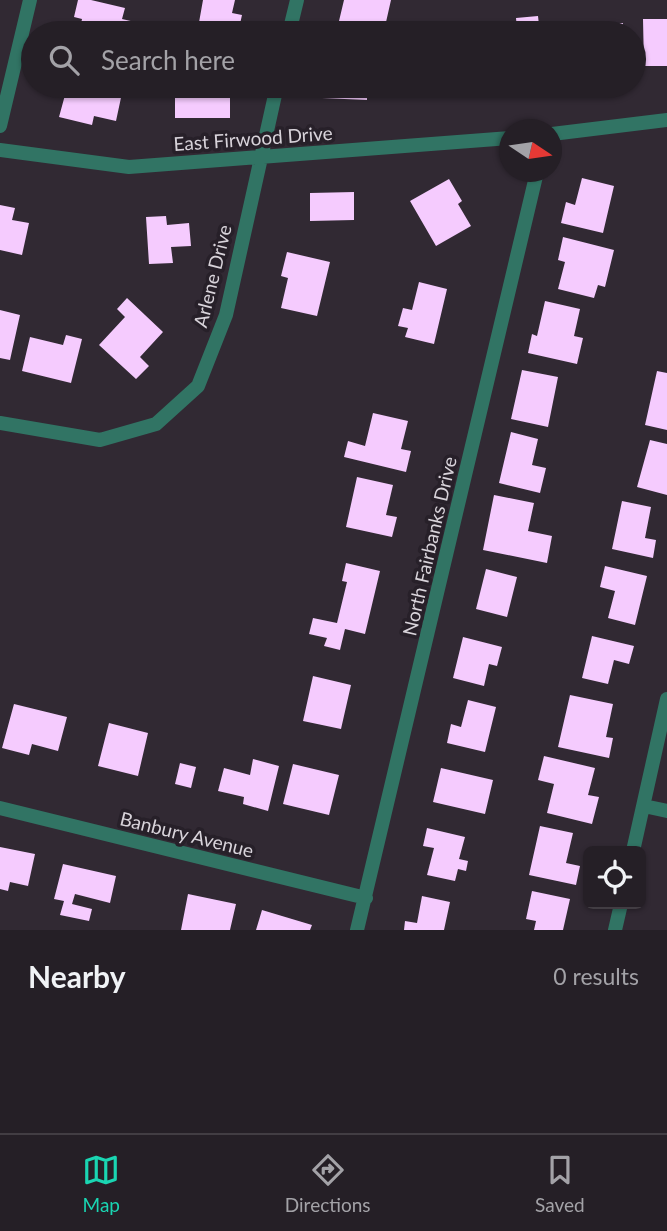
<!DOCTYPE html>
<style>
body{margin:0;font-family:Lato,sans-serif;background:#2d272e;color:#f1f3f6}
.controls{position:absolute;right:21px;bottom:21px;display:grid;overflow:hidden;border-radius:10px;box-shadow:0 2px 5px #0004}
.controls button{width:63px;height:63px;display:grid;place-items:center;padding:0;border:0;border-bottom:2px solid #423d43;background:#251f26;color:#f1f3f6;font:35px sans-serif}
.compass{position:absolute;left:499px;top:119px;width:63px;height:63px;border-radius:50%;background:#251f26;box-shadow:0 2px 5px #0004;rotate:103deg}
.list{margin:0;padding:0;list-style:none}
h2{display:flex;justify-content:space-between;align-items:center;height:91px;margin:0;padding:0 28px;font-size:30px}
h2 small{font-size:23px;font-weight:400;color:#a3a2a7}
.icon{flex:none;width:38px;height:38px;fill:none;stroke:currentColor;stroke-width:2;stroke-linecap:round;stroke-linejoin:round}
.map{position:relative;flex:none;width:667px;height:930px;overflow:hidden}
.search{position:absolute;background:#251f26;box-shadow:0 2px 5px #0004;left:21px;right:21px;top:21px;height:77px;display:flex;align-items:center;gap:18px;box-sizing:border-box;padding:0 24px;border-radius:38px;color:#a3a2a7;font-size:26px}
.sheet{height:203px;background:#251f26}
nav{display:flex;justify-content:space-around;align-items:center;box-sizing:border-box;height:98px;border-top:2px solid #423d43;background:#251f26;font-size:19px;color:#a3a2a7}
nav a{display:grid;justify-items:center;gap:4px}
nav .on{color:#1ad5b2}
.map>svg:first-child{display:block}
.building{fill:#f5cbfe}
.lines{fill:none;stroke-linecap:round;stroke-linejoin:round}
.minor{stroke:#317464;stroke-width:14}
.labels{text-anchor:middle;dominant-baseline:central;stroke-width:7;stroke-linejoin:round;paint-order:stroke}
.street-label{font-size:19px;fill:#d8d3da;stroke:#272029}
</style>
<div class="map">
<svg width="667" height="930" viewBox="0 0 667 930">
<rect width="100%" height="100%" fill="#312933"/>
<path class="building" d="M 78,0 L 91,0 L 125,8 L 122,19 L 135,22 L 132,33 L 79,33 L 82,19 L 74,17 Z
M 203,0 L 235,0 L 232,13 L 242,15 L 238,33 L 224,33 L 198,28 Z
M 344,0 L 391,0 L 384,31 L 339,21 Z
M 538,16 L 539,25 L 553,24 L 554,33 L 509,33 L 508,29 L 517,29 L 516,18 Z
M 643,19 L 667,19 L 667,66 L 644,66 Z
M 623,23 L 623,33 L 574,33 L 573,26 Z
M 56,86 L 93,86 L 122,93 L 116,121 L 94,116 L 92,125 L 59,117 L 65,95 L 54,92 Z
M 175,86 L 202,86 L 202,91 L 230,91 L 230,118 L 175,118 Z
M 323,86 L 367,86 L 367,100 L 322,98 Z
M 394,86 L 416,86 L 416,90 L 395,92 Z
M 582,178 L 614,186 L 603,233 L 561,223 L 566,202 L 575,205 Z
M 449,179 L 462,201 L 458,204 L 471,226 L 436,246 L 410,201 Z
M 354,192 L 354,220 L 310,221 L 310,193 Z
M 0,205 L 15,208 L 12,220 L 29,223 L 22,255 L 0,250 Z
M 166,216 L 167,225 L 189,223 L 191,246 L 171,247 L 173,263 L 149,264 L 146,217 Z
M 563,237 L 614,250 L 605,287 L 598,285 L 594,298 L 558,289 L 565,262 L 558,260 Z
M 287,252 L 330,262 L 317,316 L 281,308 L 288,278 L 281,276 Z
M 419,282 L 447,289 L 434,344 L 405,337 L 408,328 L 398,326 L 403,308 L 412,310 Z
M 127,298 L 163,332 L 140,357 L 149,366 L 136,379 L 99,345 L 125,317 L 117,309 Z
M 545,301 L 580,309 L 574,336 L 583,338 L 577,364 L 528,353 L 532,334 L 537,336 Z
M 0,310 L 20,315 L 10,360 L 0,358 Z
M 66,335 L 82,339 L 71,383 L 22,371 L 30,337 L 63,345 Z
M 522,370 L 558,377 L 548,427 L 511,419 Z
M 657,371 L 667,373 L 667,430 L 645,425 Z
M 373,413 L 408,421 L 401,449 L 411,451 L 406,472 L 344,457 L 348,441 L 365,446 Z
M 511,432 L 538,439 L 532,465 L 546,468 L 540,493 L 499,483 Z
M 650,440 L 667,444 L 667,495 L 637,487 Z
M 357,477 L 393,485 L 386,515 L 397,517 L 392,537 L 346,527 Z
M 494,495 L 534,503 L 528,531 L 552,536 L 547,563 L 483,550 Z
M 622,501 L 651,507 L 645,538 L 656,540 L 653,558 L 612,549 Z
M 346,563 L 380,571 L 365,634 L 345,629 L 340,650 L 324,646 L 327,638 L 309,634 L 313,618 L 337,623 L 347,582 L 342,581 Z
M 605,566 L 647,576 L 635,625 L 608,618 L 615,591 L 600,587 Z
M 486,569 L 517,577 L 507,617 L 476,609 Z
M 592,636 L 634,646 L 629,664 L 614,660 L 608,684 L 582,678 Z
M 463,637 L 502,647 L 497,666 L 489,664 L 484,686 L 453,678 Z
M 313,676 L 351,685 L 341,729 L 303,721 Z
M 570,695 L 613,704 L 606,737 L 613,738 L 609,758 L 558,747 Z
M 468,700 L 496,707 L 485,752 L 447,743 L 451,724 L 461,727 Z
M 14,704 L 67,717 L 58,751 L 32,744 L 29,755 L 2,748 Z
M 109,723 L 148,733 L 138,776 L 98,766 Z
M 544,756 L 595,768 L 588,795 L 599,797 L 592,824 L 547,813 L 554,784 L 538,780 Z
M 253,759 L 279,766 L 268,811 L 243,804 L 244,797 L 218,791 L 224,768 L 250,775 Z
M 180,763 L 196,767 L 191,788 L 175,784 Z
M 293,764 L 339,775 L 329,815 L 283,804 Z
M 441,768 L 493,780 L 485,814 L 433,802 Z
M 540,826 L 573,833 L 566,863 L 580,866 L 576,885 L 529,875 Z
M 427,828 L 465,837 L 459,859 L 468,861 L 466,871 L 458,869 L 455,881 L 427,875 L 434,848 L 423,846 Z
M 0,847 L 35,854 L 28,886 L 10,882 L 8,891 L 0,889 Z
M 63,864 L 116,876 L 110,903 L 75,894 L 72,904 L 92,909 L 89,921 L 60,915 L 64,901 L 54,899 Z
M 532,891 L 570,899 L 563,930 L 534,930 L 536,921 L 526,919 Z
M 188,894 L 236,904 L 230,930 L 181,930 Z
M 422,896 L 450,902 L 444,930 L 404,930 L 405,921 L 417,923 Z
M 262,910 L 312,925 L 310,930 L 256,930 Z"/>
<g class="lines">
<path class="minor" d="M 289,33 L 297,0
M 0,126 L 30,0
M 552,134 L 667,120
M 0,150 L 129,167 L 510,138
M 0,423 L 100,440 L 156,424 L 198,386 L 226,315 L 277,86
M 644,806 L 667,811
M 0,808 L 366,898
M 633,851 L 667,699
M 357,930 L 537,172
M 615,930 L 621,904"/>
</g>
<g class="labels">
<g class="street-label">
<text transform="translate(253 138) rotate(-4)">East Firwood Drive</text>
<text transform="translate(212 276) rotate(-76)">Arlene Drive</text>
<text transform="translate(429 546) rotate(-77)">North Fairbanks Drive</text>
<text transform="translate(187 834) rotate(14)">Banbury Avenue</text>
</g>
</g>
</svg>
<div class="controls">
<button><svg class="icon" aria-label="locate" viewBox="0 0 24 24"><circle cx="12" cy="12" r="6"/><path d="M12 2v4M12 18v4M2 12h4M18 12h4"/></svg></button>
</div>
<svg class="compass" viewBox="-18 -18 36 36"><path d="M0-13l5 13h-10z" fill="#e53935"/><path d="M0 13l5-13h-10z" fill="#a3a2a7"/></svg>
<div class="search"><svg class="icon" aria-label="search" viewBox="0 0 24 24"><circle cx="10" cy="10" r="6"/><path d="M15 15l6 6"/></svg>Search here</div>
</div>
<section class="sheet">
<h2>Nearby<small>0 results</small></h2>
<ul class="list">
</ul>
</section>
<nav>
<a class="on"><svg class="icon" aria-label="map" viewBox="0 0 24 24"><path d="M3 6l6-2 6 2 6-2v14l-6 2-6-2-6 2zM9 4v14M15 6v14"/></svg>Map</a>
<a><svg class="icon" aria-label="directions" viewBox="0 0 24 24"><path d="M12 3l9 9-9 9-9-9zM9 14v-3h6M13 9l2 2-2 2"/></svg>Directions</a>
<a><svg class="icon" aria-label="saved" viewBox="0 0 24 24"><path d="M7 4h10v16l-5-4-5 4z"/></svg>Saved</a>
</nav>
